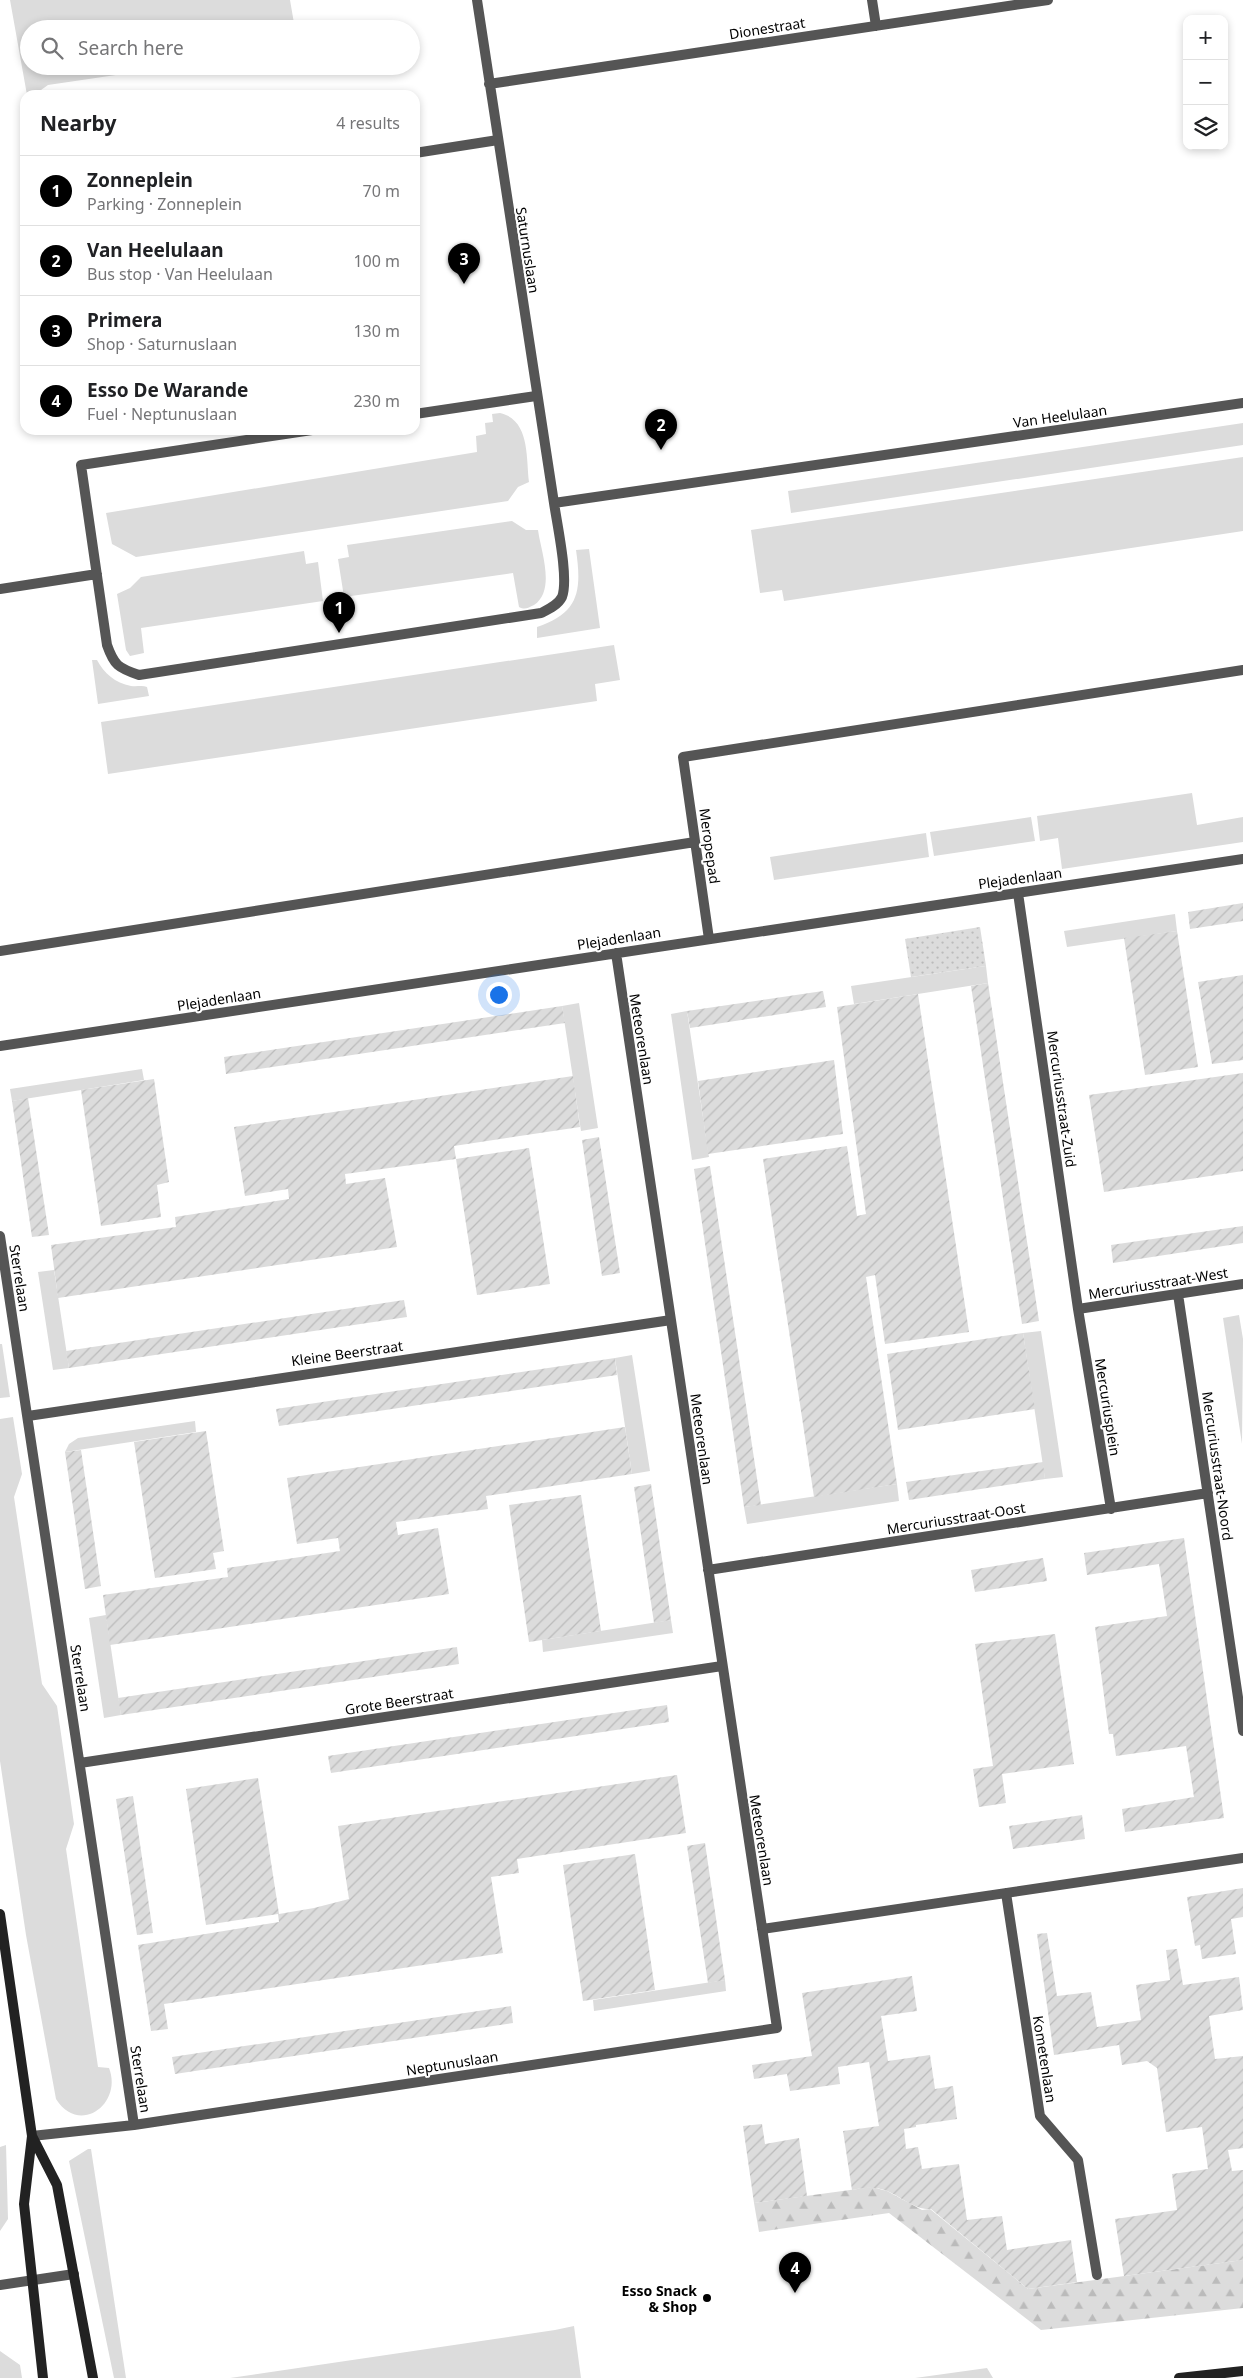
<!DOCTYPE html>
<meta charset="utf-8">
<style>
body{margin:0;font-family:"Noto Sans",sans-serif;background:#f2f2f2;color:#202124}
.controls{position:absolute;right:15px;top:15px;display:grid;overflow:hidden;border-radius:10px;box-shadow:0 2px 8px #0003}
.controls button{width:45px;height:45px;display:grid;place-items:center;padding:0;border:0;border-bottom:1px solid #e0e0e0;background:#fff;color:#202124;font:25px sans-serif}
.you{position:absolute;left:498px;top:994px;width:18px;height:18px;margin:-12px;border:4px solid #fff;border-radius:50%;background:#1a73e8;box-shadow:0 0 0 8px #1a73e833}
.badge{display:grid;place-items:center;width:32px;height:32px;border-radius:50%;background:#000;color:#fff;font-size:16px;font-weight:700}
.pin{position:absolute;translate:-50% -41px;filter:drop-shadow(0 1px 2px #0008)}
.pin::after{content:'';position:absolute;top:26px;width:18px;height:15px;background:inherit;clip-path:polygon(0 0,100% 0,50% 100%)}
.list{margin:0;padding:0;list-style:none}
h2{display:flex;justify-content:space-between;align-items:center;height:65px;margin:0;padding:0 20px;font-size:21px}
h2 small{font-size:16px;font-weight:400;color:#757577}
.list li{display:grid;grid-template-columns:32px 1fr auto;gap:15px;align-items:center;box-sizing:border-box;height:70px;padding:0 20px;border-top:1px solid #e0e0e0}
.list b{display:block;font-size:19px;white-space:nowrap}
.list p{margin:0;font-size:16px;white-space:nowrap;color:#757577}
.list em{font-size:16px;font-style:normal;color:#757577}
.icon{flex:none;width:28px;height:28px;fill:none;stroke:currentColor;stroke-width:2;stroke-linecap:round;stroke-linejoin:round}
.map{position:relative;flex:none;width:1243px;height:2378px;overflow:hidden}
.search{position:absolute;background:#fff;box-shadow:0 2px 8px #0003;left:20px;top:20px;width:400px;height:55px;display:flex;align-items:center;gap:12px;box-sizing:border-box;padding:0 18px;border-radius:28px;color:#757577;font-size:19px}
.panel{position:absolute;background:#fff;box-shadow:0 2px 8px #0003;left:20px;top:90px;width:400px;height:345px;border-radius:15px}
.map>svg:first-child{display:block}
.grass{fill:#dcdcdc}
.forest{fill:url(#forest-firs)}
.park{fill:url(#park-dots)}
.garden{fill:url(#garden-furrows)}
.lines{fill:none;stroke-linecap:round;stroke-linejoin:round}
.street{stroke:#555;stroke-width:10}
.secondary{stroke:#222;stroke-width:10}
.poi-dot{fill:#000;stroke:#fff;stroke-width:2}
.labels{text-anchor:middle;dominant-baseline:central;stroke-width:4;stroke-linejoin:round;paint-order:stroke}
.street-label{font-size:14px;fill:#000;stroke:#fff}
.poi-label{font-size:14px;font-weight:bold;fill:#000;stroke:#fff;text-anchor:end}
</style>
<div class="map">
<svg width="1243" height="2378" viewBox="0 0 1243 2378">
<defs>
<pattern id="forest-firs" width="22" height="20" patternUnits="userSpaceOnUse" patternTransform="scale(1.25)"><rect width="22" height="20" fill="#dcdcdc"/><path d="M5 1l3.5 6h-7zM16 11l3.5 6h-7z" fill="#bbb"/></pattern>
<pattern id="park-dots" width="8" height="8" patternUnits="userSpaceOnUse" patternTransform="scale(1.25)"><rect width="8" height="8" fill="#dcdcdc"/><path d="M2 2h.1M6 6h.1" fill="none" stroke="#bbb" stroke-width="1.8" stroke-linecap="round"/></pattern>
<pattern id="garden-furrows" width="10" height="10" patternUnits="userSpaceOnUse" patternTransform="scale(1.25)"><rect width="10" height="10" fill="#dcdcdc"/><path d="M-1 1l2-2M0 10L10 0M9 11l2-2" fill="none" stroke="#bbb"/></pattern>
</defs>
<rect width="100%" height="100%" fill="#fff"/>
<path class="grass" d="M 10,0 L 290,0 L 295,29 L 29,29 L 29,66 L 177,66 L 48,85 L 34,95 L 27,95 Z
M 500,413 C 530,420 526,457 529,482 L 518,487 L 508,501 L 136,557 L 112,544 L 106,513 L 477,452 L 476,436 L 486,434 L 485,423 L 493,422 L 492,414 Z
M 1243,423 L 1243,445 L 791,513 L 788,491 Z
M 1243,457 L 1243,531 L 784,601 L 782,590 L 760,593 L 751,530 Z
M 512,521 L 526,530 L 538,530 C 541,552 556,590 534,605 C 528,608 525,610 519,607 L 513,573 L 344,597 L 338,559 L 349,557 L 347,545 Z
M 589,549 L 600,628 L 537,638 L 537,627 C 579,613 582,591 576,550 Z
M 304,551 L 306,564 L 318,562 L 323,601 L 141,628 L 144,653 L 130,656 L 126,650 L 117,594 L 130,588 L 141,577 Z
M 614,645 L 620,680 L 595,684 L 597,701 L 108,774 L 101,722 Z
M 92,660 L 97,660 C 104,673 115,683 131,686 C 137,687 142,685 147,687 L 149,696 L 98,704 Z
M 1192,793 L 1197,825 L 1243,817 L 1243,842 L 1062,869 L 1058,838 L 1040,841 L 1037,816 Z
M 1031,817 L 1035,841 L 934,856 L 930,832 Z
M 926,833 L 929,857 L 774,880 L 770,857 Z
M 1175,914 L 1177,931 L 1067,947 L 1064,931 Z
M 986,966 L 988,983 L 854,1004 L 851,986 Z
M 579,1003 L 598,1128 L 581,1131 L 562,1006 Z
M 687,1011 L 709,1157 L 692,1160 L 671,1014 Z
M 142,1069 L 144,1080 L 12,1101 L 10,1089 Z
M 54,1270 L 69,1368 L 53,1370 L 38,1272 Z
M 1239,1315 L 1243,1339 L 1242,1444 L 1223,1318 Z
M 1041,1331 L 1063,1477 L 1045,1479 L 1023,1333 Z
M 0,1344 L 2,1344 L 10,1397 L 0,1398 Z
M 632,1355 L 650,1471 L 632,1474 L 615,1358 Z
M 13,1417 L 22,1474 L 14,1497 L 42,1684 L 57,1706 L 74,1824 L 66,1849 L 98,2067 L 109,2068 C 123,2104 79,2136 56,2099 L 26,1935 L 0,1761 L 0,1419 Z
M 195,1421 L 196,1432 L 65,1452 L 69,1444 L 78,1438 Z
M 897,1484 L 899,1501 L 747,1524 L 744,1507 Z
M 106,1615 L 121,1715 L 104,1718 L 89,1618 Z
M 671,1620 L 673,1633 L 543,1652 L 542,1640 Z
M 725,1980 L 726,1991 L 594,2011 L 593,2000 Z
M 6,2145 L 8,2219 L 0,2231 L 0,2147 Z
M 88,2149 L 91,2149 L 126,2378 L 114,2378 L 69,2161 Z
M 574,2326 L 581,2378 L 230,2378 L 555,2330 Z
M 0,2351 L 20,2365 L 22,2378 L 0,2378 Z
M 987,2368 L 993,2378 L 915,2378 Z"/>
<path class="forest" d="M 872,2187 L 887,2191 L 922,2210 L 930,2209 L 1028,2289 L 1243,2260 L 1243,2308 L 1041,2330 L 889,2213 L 759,2232 L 754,2203 Z"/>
<path class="park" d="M 980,927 L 986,966 L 911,977 L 905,939 Z"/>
<path class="garden" d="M 1243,903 L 1243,921 L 1190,929 L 1188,912 Z
M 1177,931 L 1198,1067 L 1145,1075 L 1124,938 Z
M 1243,975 L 1243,1060 L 1212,1064 L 1198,982 Z
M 988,983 L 1039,1321 L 1022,1324 L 971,986 Z
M 823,991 L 826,1007 L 690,1028 L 687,1011 Z
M 918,994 L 969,1332 L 885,1344 L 875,1275 L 866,1277 L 897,1484 L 814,1497 L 763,1159 L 847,1146 L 857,1216 L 866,1214 L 837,1007 Z
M 562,1006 L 565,1023 L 226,1074 L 224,1057 Z
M 834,1060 L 843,1134 L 708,1154 L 698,1081 Z
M 1243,1073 L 1243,1171 L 1104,1192 L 1089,1095 Z
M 573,1076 L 580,1127 L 454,1146 L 456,1159 L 529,1148 L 550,1284 L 477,1295 L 456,1159 L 345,1174 L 346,1184 L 385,1178 L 397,1247 L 58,1298 L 51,1245 L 176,1227 L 175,1217 L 289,1199 L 288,1189 L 245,1196 L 234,1127 Z
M 154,1079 L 169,1182 L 157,1185 L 161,1217 L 101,1226 L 81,1090 Z
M 28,1098 L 49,1235 L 32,1237 L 12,1101 Z
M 599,1137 L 620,1273 L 602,1276 L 582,1140 Z
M 710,1166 L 761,1505 L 744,1507 L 694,1169 Z
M 1243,1226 L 1243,1243 L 1113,1263 L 1111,1245 Z
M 404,1300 L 407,1317 L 69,1368 L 66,1351 Z
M 1023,1333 L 1035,1409 L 898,1430 L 887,1354 Z
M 615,1358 L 617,1375 L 279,1426 L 276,1409 Z
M 625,1427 L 632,1474 L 486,1496 L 488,1509 L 396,1522 L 398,1535 L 438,1528 L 449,1594 L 110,1645 L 103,1595 L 228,1577 L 227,1568 L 340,1551 L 338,1538 L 297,1544 L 287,1478 Z
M 206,1431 L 224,1551 L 213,1553 L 216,1569 L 155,1578 L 134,1442 Z
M 81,1450 L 101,1586 L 85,1589 L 65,1452 Z
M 1043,1462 L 1045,1479 L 909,1500 L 906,1482 Z
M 651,1484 L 671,1620 L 654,1623 L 634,1487 Z
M 581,1495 L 601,1631 L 529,1642 L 509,1505 Z
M 1184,1538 L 1224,1818 L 1125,1832 L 1122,1809 L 1194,1797 L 1186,1746 L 1116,1756 L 1113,1734 L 1109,1734 L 1095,1627 L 1167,1616 L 1159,1564 L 1087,1575 L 1084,1553 Z
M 1043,1558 L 1047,1581 L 975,1592 L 971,1570 Z
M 1055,1634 L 1074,1764 L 1002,1774 L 1006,1803 L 979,1807 L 973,1769 L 993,1766 L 975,1644 Z
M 457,1647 L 459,1664 L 121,1715 L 118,1698 Z
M 667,1705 L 669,1722 L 331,1773 L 328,1756 Z
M 677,1775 L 686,1833 L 517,1859 L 519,1873 L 491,1877 L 503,1953 L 164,2004 L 168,2029 L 151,2031 L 138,1945 L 279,1922 L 278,1914 L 206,1925 L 186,1789 L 258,1778 L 279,1914 L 314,1908 L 349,1899 L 338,1826 Z
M 133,1796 L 153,1933 L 137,1935 L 116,1799 Z
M 1082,1815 L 1085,1839 L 1013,1849 L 1009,1826 Z
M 705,1843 L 725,1980 L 708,1983 L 687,1846 Z
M 635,1854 L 655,1990 L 583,2001 L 563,1865 Z
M 1243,1888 L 1243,1917 L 1231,1919 L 1236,1954 L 1202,1959 L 1200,1945 L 1195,1946 L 1187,1897 Z
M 1047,1933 L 1057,1996 L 1091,1992 L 1097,2027 L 1141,2020 L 1136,1985 L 1170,1980 L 1166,1950 L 1177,1949 L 1183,1985 L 1239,1977 L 1243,2010 L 1209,2016 L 1215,2059 L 1243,2056 L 1243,2148 L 1228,2150 L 1232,2171 L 1243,2170 L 1243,2260 L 1124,2276 L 1115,2219 L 1177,2210 L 1172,2174 L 1208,2169 L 1202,2127 L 1166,2132 L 1157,2068 L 1147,2061 L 1122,2065 L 1119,2045 L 1054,2055 L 1037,1934 Z
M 912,1976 L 917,2011 L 881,2016 L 888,2061 L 930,2055 L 935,2089 L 953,2086 L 957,2119 L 916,2125 L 916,2127 L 904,2129 L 906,2149 L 918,2147 L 922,2169 L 959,2164 L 967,2220 L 1002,2216 L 1007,2250 L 1071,2240 L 1077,2282 L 1028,2289 L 931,2209 C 914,2210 902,2197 887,2191 C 875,2186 864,2188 852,2190 L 843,2131 L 879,2126 L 869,2062 L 838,2067 L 840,2084 L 790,2091 L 787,2074 L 754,2079 L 752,2065 L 812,2056 L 802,1993 Z
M 511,2006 L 513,2023 L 175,2074 L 172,2057 Z
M 762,2124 L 765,2144 L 799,2138 L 807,2196 L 754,2203 L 743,2126 Z"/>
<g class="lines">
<path class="street" d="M 872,0 L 876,26
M 489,84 L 1048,0
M 415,153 L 498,140
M 415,414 L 536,396
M 312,430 L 81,465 L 107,645 C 114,665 118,668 139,675 L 541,613 C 549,609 558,605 562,597 C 569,579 557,524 554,503 L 477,0
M 554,503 L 1243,403
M 0,589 L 97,574
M 1018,893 L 1078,1309 L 1111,1509
M 709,939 L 683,757 L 1243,670
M 0,951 L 695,842
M 0,1046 L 1243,859
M 0,1236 L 134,2125
M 1178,1294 L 1243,1731
M 1078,1309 L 1243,1284
M 28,1416 L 671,1320
M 708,1570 L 1208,1493
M 80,1763 L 722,1666
M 1006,1893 L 1040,2116 L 1078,2160 L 1097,2275
M 762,1929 L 1243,1858
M 32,2136 L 134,2125 L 777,2028 L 616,953
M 0,2285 L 74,2274"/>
<path class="secondary" d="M 0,1914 L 32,2136 L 24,2204 L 43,2378
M 32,2136 L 57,2185 L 93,2378
M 1179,2378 L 1243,2371"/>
</g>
<circle class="poi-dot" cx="707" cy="2298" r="5"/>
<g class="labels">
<g class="street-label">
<text transform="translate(767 28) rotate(-9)">Dionestraat</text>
<text transform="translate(528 250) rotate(81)">Saturnuslaan</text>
<text transform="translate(1060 416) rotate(-8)">Van Heelulaan</text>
<text transform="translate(710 846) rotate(82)">Meropepad</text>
<text transform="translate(1020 878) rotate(-8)">Plejadenlaan</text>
<text transform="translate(619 938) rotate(-9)">Plejadenlaan</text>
<text transform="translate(219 999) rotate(-9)">Plejadenlaan</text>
<text transform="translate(642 1039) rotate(81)">Meteorenlaan</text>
<text transform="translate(1062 1099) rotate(82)">Mercuriusstraat-Zuid</text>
<text transform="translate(20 1278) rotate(81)">Sterrelaan</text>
<text transform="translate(1158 1283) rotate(-9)">Mercuriusstraat-West</text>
<text transform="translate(347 1353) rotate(-8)">Kleine Beerstraat</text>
<text transform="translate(1108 1407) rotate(81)">Mercuriusplein</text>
<text transform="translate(702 1439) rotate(82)">Meteorenlaan</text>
<text transform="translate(1218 1466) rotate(82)">Mercuriusstraat-Noord</text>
<text transform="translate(956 1518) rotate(-9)">Mercuriusstraat-Oost</text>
<text transform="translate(81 1678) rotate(81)">Sterrelaan</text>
<text transform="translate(399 1701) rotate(-9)">Grote Beerstraat</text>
<text transform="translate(762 1840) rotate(81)">Meteorenlaan</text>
<text transform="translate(1045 2059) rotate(81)">Kometenlaan</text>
<text transform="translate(452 2063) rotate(-9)">Neptunuslaan</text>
<text transform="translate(141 2079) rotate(81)">Sterrelaan</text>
</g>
<g class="poi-label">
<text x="697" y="2290">Esso Snack<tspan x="697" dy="16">&amp; Shop</tspan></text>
</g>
</g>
</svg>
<div class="controls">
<button>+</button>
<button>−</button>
<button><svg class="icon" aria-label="layers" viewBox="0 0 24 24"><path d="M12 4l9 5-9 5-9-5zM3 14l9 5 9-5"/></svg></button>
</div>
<div class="you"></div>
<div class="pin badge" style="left:339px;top:633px">1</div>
<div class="pin badge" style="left:661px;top:450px">2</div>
<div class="pin badge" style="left:464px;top:284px">3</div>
<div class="pin badge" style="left:795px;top:2293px">4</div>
<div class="search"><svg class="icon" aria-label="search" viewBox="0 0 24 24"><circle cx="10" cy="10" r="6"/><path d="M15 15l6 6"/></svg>Search here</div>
<section class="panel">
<h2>Nearby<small>4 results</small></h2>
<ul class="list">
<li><span class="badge">1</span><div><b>Zonneplein</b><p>Parking · Zonneplein</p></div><em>70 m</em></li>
<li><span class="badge">2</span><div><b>Van Heelulaan</b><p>Bus stop · Van Heelulaan</p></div><em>100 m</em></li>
<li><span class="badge">3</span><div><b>Primera</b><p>Shop · Saturnuslaan</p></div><em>130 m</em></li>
<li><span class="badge">4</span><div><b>Esso De Warande</b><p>Fuel · Neptunuslaan</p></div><em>230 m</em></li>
</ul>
</section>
</div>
